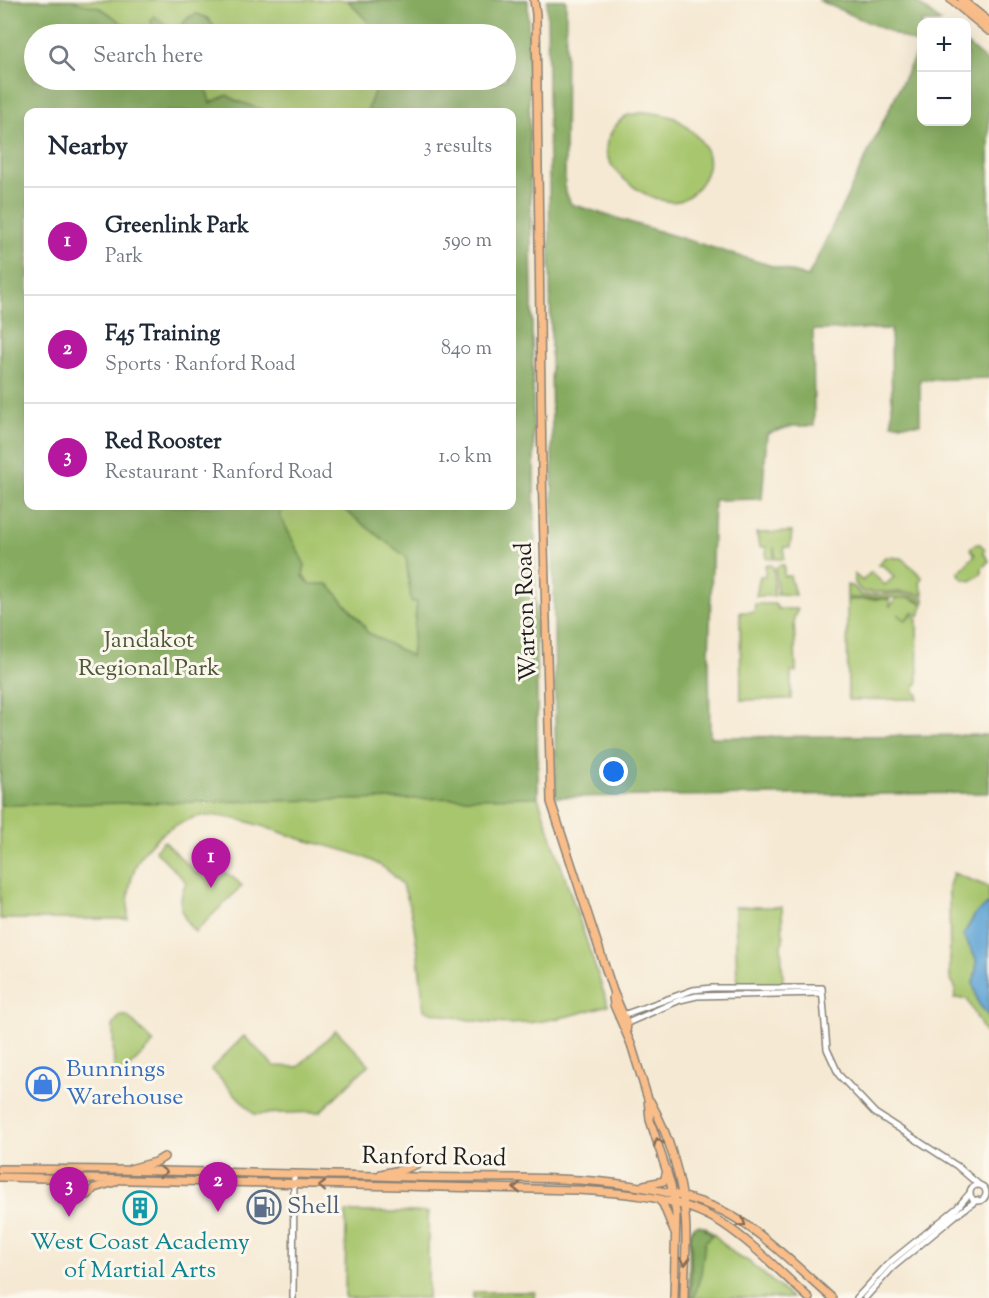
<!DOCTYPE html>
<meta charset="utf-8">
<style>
body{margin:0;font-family:"Sorts Mill Goudy",serif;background:#f2f2f3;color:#1f2937}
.controls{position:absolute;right:18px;top:18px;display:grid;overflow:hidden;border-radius:12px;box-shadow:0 6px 24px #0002}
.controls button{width:54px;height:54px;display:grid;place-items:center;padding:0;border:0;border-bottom:2px solid #e0e1e3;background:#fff;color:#1f2937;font:30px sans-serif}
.you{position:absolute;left:614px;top:772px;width:21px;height:21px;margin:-15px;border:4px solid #fff;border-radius:50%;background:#1a73e8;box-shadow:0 0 0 9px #1a73e833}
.badge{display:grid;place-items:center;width:39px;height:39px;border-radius:50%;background:#b5179e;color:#fff;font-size:20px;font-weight:700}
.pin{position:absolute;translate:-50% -50px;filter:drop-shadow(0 2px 3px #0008)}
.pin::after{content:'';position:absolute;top:32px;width:21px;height:18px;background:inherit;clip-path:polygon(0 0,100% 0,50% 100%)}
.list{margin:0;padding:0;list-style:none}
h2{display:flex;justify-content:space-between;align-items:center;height:78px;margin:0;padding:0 24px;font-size:26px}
h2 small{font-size:20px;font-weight:400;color:#747a83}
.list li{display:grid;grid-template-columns:39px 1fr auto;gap:18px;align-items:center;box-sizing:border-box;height:108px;padding:0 24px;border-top:2px solid #e0e1e3}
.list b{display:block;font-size:22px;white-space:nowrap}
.list p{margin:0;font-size:20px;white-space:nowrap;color:#747a83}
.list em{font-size:20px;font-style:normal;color:#747a83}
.icon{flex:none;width:33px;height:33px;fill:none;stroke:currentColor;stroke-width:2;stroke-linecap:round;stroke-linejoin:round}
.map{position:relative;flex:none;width:989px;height:1298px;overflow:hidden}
.search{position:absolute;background:#fff;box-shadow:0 6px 24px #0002;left:24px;top:24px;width:492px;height:66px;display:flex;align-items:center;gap:15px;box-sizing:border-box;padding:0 21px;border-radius:33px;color:#747a83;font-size:22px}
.panel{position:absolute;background:#fff;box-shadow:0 6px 24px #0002;left:24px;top:108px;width:492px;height:402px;border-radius:12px}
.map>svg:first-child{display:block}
.green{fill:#a8c66e;stroke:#627145;stroke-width:1.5;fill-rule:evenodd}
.forest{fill:#86ab61;stroke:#51643e;stroke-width:1.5}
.water{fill:#62a5d6;stroke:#3f6079;stroke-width:1.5}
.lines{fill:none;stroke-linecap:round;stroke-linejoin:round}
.tertiary-casing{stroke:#888278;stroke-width:8}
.primary-casing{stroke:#888278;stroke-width:10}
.tertiary{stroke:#fff;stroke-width:5}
.primary{stroke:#f8bd89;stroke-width:7}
.oneway{stroke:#8a6c52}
.labels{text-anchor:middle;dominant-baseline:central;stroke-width:6;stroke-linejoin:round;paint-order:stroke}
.street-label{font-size:24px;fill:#1c1c1c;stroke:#fbf7ec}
.park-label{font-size:24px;fill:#4d5839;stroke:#fbf7ec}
.shop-label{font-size:24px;fill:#366cbe;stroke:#fbf7ec;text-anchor:start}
.service-label{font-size:24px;fill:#4e5e75;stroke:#fbf7ec;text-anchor:start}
.culture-label{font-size:24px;fill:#0d838f;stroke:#fbf7ec}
</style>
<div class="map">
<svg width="989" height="1298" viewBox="0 0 989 1298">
<rect width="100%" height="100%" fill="#fbf7ec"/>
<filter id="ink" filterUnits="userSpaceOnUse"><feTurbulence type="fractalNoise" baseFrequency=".0167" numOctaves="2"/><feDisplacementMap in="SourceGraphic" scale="12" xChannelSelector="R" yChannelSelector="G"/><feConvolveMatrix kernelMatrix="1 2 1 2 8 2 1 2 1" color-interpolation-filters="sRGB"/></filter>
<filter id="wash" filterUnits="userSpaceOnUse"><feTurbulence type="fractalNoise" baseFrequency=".008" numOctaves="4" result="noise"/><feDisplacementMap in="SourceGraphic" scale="24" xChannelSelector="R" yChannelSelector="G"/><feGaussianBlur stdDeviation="1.35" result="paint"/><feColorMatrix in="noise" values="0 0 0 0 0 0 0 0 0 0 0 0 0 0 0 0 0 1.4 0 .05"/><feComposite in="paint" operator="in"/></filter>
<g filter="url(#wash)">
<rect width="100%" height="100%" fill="#f5e9d3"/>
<path class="green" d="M 0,0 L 528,0 L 538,797 L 608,1005 C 535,1028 498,1030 424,1010 C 420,980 416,902 399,881 C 375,854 337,849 304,840 C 275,831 233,813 202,816 C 191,817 178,824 169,829 C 134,852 127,879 128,919 L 0,919 ZM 34,34 L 506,34 L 506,80 L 34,80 ZM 28,112 L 512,112 L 512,506 L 28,506 Z
M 644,112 C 655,113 664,114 675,118 C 680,121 685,125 689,129 C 706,143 715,160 703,180 C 698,189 689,198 679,201 C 655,207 608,175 606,150 C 606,144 608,138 611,133 C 615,126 619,120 626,116 C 631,114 638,114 644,112 Z
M 792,532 L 790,547 L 784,547 L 784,559 L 776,559 L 774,547 L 774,559 L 766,558 L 766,547 L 760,547 L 756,533 Z
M 975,544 L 980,544 L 985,549 L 983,552 L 989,561 L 982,568 L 982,573 L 971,581 L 963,579 L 958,573 L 975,555 L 970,549 Z
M 885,557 L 902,558 L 922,577 L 920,584 L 924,595 L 902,592 L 862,592 C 858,587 852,582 855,574 L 862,581 L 871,572 L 885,585 L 894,577 L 884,566 L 878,565 Z
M 765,565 L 771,565 L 774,568 L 774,596 L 756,596 L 760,576 L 765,576 Z
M 779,565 L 784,565 L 784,576 L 790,576 L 795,595 L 777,594 L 776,568 Z
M 847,585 L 854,587 L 861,595 L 901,594 L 924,598 L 924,602 L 910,598 L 923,604 L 919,616 L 913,612 L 905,620 L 898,614 L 905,621 L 913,614 L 917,620 L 918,684 L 915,685 L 915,692 L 918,694 L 918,699 L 848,700 L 847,600 L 889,599 L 890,606 L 897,598 L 909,598 L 847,598 Z
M 755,604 L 775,604 L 778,609 L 798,609 L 794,618 L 796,672 L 791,672 L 791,699 L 741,700 L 740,612 L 754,612 Z
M 164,841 L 197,874 C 219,869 226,869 242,886 L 195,932 C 180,916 177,902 186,882 L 155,850 Z
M 953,873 L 989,887 L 989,1041 L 967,999 L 954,998 C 957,989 955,985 950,979 L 949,886 Z
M 735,907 L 782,907 L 783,942 L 781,944 L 783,980 L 777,986 L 740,985 L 737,983 Z
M 120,1016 L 127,1016 L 154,1043 L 114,1082 L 113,1024 Z
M 336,1030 L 369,1064 L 320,1112 L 254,1114 L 211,1069 L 244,1036 L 274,1066 L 298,1067 Z
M 346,1212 L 428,1212 L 428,1298 L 345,1298 Z
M 706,1227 L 738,1257 L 748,1261 L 792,1298 L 689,1298 L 689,1232 Z
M 473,1292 L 535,1292 L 534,1298 L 473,1298 Z"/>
<path class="forest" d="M 0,0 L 73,0 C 81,6 91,4 100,8 C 123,20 121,32 152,28 L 150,20 L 154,16 L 170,27 L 178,29 L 189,17 L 197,14 L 207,18 L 217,30 L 213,34 L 34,34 L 34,80 L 210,80 L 211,82 L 205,84 L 210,103 L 227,95 L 237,101 L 269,112 L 28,112 L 28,506 L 284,506 L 280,515 L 305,565 L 303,576 L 310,584 L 328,584 L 363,624 L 367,632 L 411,656 L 417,602 L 411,602 L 406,557 L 339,506 L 512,506 L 512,112 L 367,112 L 378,80 L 506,80 L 506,34 L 375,34 L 370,24 L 348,1 L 528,0 L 538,797 L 0,805 Z
M 547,0 L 566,0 L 565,190 L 571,204 L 808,277 L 920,45 L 818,0 L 914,0 L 941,22 L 922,22 L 922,122 L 966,122 L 967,44 L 989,63 L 989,378 L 920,380 L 920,424 L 892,424 L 891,329 L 813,330 L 814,426 L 793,426 L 767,434 L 762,499 L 714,500 L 709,657 L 710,737 L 989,735 L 989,793 L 556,797 Z
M 698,1225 L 703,1226 L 712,1235 L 705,1242 L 701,1274 L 694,1298 L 691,1298 L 691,1231 L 694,1226 Z"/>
<path class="water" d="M 989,903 L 989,1017 L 978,1003 L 973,983 L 976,970 L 976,959 L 963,935 L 976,913 Z"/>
</g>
<g filter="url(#ink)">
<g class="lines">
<defs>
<path id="tertiary" d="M 620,1016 L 693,990 L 712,988 L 822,988 L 827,1049 L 839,1075 L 875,1113 L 957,1166 L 979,1185
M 625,1024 L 680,1000 L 697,996 L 822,993
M970 1193a8 8 0 1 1 16 0a8 8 0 1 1-16 0Z
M 293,1298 L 294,1174
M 857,1298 L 889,1263 L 957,1208 L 970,1193
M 865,1298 L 892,1268 L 955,1216 L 977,1200"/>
<path id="primary" d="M 534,0 L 536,14 L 542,471 L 551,802 L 613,991 L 627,1024 L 626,1032
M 951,0 L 989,31
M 962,0 L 989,22
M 613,997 L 614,1005 L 631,1044 L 648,1099 L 650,1120 L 671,1185 L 676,1213 L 674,1298
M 650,1101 C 669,1134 681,1177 685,1215 C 688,1242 684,1271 684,1298
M 0,1169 C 138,1169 275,1174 413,1177 C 513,1180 619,1170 714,1207 C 755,1224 798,1268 832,1298
M 130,1169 L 156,1162 L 164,1157
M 381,1174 L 405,1169 L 417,1164
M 0,1177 L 576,1190 C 626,1193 678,1196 722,1223 C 754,1244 781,1273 809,1298
M 644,1185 L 664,1181 L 667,1171
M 88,1195 L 94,1188 L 115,1182
M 658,1199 L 663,1204 L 674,1231"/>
</defs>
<use href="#tertiary" class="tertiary-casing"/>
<use href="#primary" class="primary-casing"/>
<use href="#tertiary" class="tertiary"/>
<use href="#primary" class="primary"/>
</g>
<defs><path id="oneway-chevron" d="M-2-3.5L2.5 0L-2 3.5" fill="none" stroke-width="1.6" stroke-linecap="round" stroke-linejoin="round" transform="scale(1.5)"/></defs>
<g class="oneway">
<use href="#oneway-chevron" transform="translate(658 1142) rotate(-108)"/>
<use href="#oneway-chevron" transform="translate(163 1172) rotate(2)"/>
<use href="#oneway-chevron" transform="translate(322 1186) rotate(-179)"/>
<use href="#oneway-chevron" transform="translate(517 1188) rotate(-179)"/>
<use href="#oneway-chevron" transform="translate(742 1223) rotate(33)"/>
<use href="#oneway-chevron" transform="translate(685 1261) rotate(91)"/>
</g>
</g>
<defs>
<symbol id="shop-ring" viewBox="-11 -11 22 22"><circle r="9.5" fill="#fbf7ec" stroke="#3f7fe0" stroke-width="1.5"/><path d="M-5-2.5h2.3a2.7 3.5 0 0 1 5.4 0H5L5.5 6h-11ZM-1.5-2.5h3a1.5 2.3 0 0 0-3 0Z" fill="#3f7fe0"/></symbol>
<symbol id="fuel-ring" viewBox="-11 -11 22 22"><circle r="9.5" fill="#fbf7ec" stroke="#5c6f8a" stroke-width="1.5"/><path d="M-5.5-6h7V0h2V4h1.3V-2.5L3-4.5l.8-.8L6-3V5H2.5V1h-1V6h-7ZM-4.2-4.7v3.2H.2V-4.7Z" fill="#5c6f8a"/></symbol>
<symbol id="building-ring" viewBox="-11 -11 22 22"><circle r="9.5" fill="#fbf7ec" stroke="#0f9aa8" stroke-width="1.5"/><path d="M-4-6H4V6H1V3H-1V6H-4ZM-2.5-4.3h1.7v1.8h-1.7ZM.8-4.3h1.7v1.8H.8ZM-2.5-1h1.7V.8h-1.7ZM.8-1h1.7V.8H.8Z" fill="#0f9aa8"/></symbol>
</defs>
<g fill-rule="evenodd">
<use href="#shop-ring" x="24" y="1065" width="38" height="38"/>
<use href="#fuel-ring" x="245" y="1188" width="38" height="38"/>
<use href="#building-ring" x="121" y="1189" width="38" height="38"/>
</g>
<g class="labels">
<g class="street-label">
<text transform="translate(527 612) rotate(-92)">Warton Road</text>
<text transform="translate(434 1158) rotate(1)">Ranford Road</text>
</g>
<g class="park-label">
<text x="149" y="641">Jandakot<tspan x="149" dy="28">Regional Park</tspan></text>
</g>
<g class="shop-label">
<text x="66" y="1070">Bunnings<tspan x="66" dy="28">Warehouse</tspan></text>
</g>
<g class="service-label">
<text x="287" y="1207">Shell</text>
</g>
<g class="culture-label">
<text x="140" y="1243">West Coast Academy<tspan x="140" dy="28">of Martial Arts</tspan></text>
</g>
</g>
</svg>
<div class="controls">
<button>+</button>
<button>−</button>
</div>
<div class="you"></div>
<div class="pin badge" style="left:211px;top:888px">1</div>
<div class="pin badge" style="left:218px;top:1212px">2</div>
<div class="pin badge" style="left:69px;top:1217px">3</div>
<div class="search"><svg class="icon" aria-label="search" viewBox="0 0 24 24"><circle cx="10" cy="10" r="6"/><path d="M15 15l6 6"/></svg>Search here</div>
<section class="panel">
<h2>Nearby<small>3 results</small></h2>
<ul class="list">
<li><span class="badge">1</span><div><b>Greenlink Park</b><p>Park</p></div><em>590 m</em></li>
<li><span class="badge">2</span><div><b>F45 Training</b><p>Sports · Ranford Road</p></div><em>840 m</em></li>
<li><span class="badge">3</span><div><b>Red Rooster</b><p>Restaurant · Ranford Road</p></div><em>1.0 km</em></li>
</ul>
</section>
</div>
